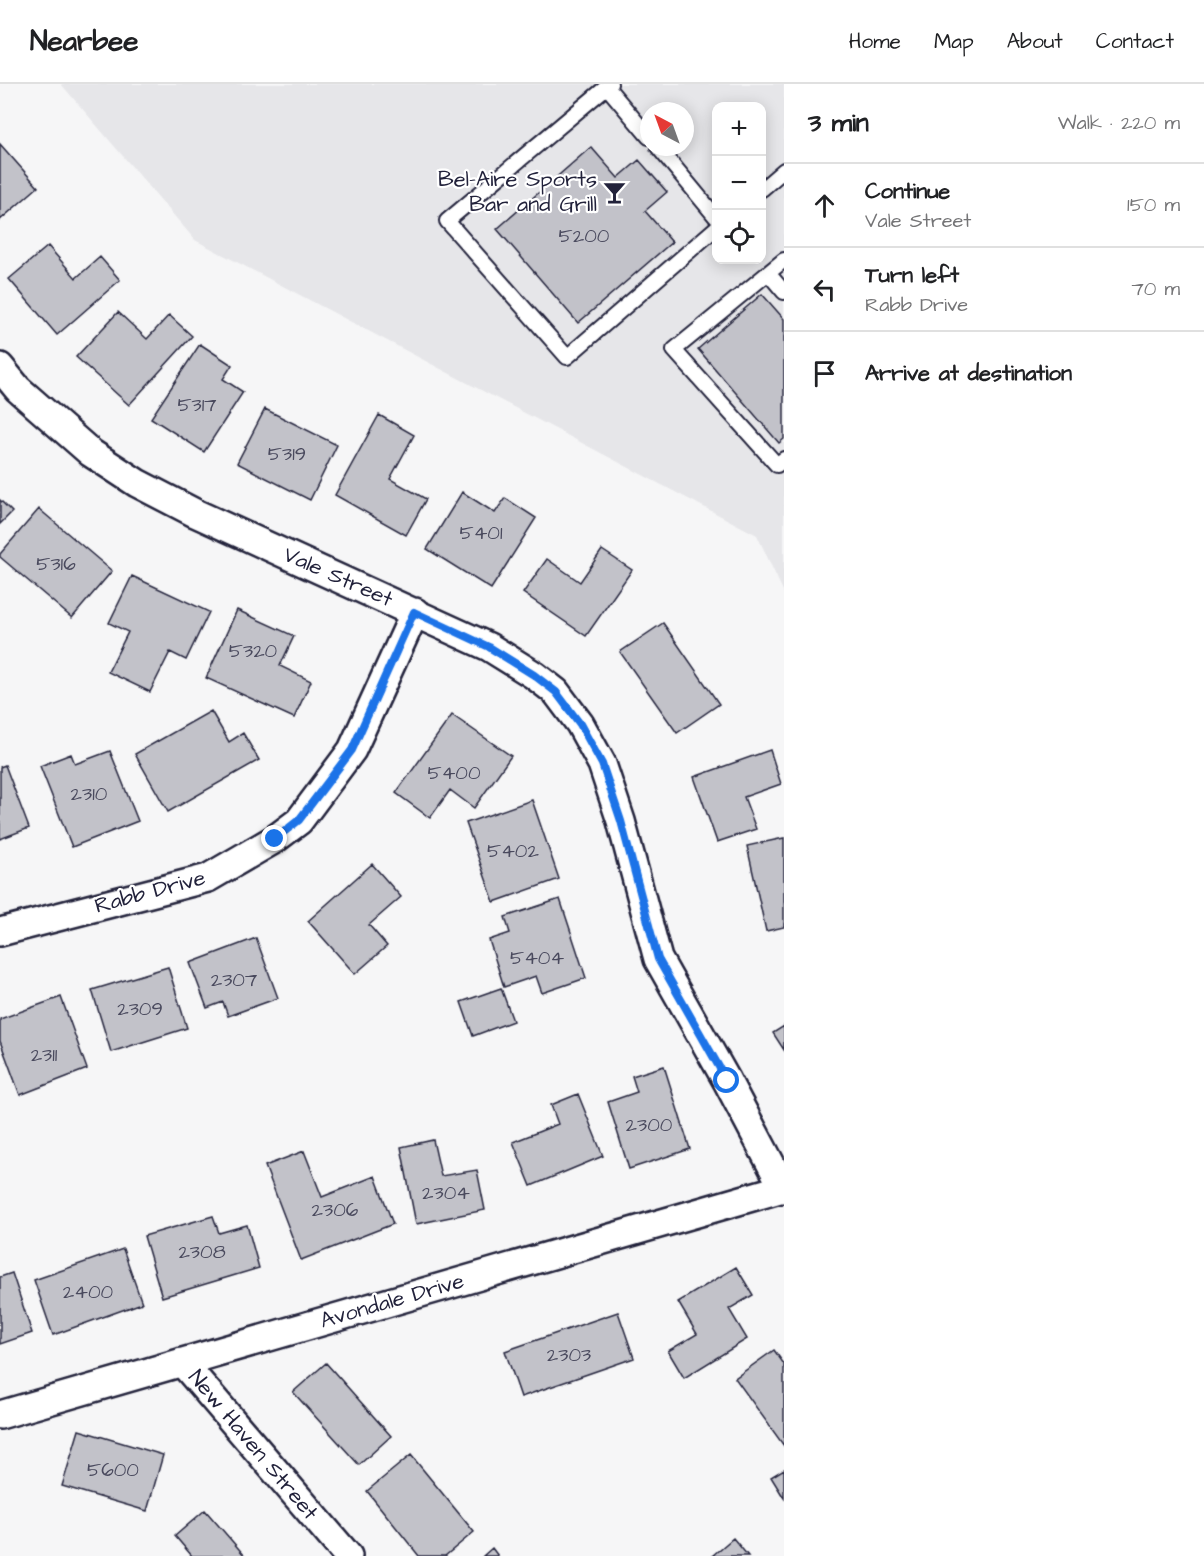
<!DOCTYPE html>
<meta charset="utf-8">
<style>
body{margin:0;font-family:"Architects Daughter",sans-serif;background:#f6f6f6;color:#202124}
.controls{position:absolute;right:18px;top:18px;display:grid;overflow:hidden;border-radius:12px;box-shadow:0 3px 15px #0003}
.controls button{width:54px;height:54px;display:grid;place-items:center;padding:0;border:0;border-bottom:2px solid #e0e0e0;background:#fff;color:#202124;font:30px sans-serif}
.compass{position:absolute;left:640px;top:18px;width:54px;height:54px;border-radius:50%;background:#fff;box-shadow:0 3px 15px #0003;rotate:319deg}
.stop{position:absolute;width:18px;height:18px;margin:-14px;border:4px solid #1a73e8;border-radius:50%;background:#fff}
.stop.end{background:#1a73e8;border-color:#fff;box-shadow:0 2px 6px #0008}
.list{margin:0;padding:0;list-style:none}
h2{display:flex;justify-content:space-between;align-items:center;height:78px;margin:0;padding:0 24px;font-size:26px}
h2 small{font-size:20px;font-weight:400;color:#757577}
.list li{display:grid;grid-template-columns:39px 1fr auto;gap:18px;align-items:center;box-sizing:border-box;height:84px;padding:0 24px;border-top:2px solid #e0e0e0}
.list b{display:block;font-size:22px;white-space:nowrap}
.list p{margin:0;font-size:20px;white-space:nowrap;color:#757577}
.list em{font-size:20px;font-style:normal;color:#757577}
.icon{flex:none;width:33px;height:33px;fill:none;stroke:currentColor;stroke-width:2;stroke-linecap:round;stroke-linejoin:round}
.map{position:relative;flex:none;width:784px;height:1472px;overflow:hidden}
header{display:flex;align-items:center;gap:36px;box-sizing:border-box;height:84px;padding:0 30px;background:#fff;border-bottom:2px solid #e0e0e0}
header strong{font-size:28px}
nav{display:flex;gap:33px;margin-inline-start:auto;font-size:21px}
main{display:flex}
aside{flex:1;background:#fff}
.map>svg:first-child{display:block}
.built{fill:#e6e6e9;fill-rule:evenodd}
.building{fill:#c2c2c9;stroke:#22223b;stroke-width:1.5}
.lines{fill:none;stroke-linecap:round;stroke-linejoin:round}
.service-casing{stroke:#22223b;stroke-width:18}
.minor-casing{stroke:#22223b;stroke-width:32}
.service{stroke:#fff;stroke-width:14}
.minor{stroke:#fff;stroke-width:27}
.route{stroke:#1a73e8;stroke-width:8}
.labels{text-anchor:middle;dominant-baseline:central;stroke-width:4.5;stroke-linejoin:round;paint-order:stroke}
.number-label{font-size:20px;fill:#4a4a5e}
.poi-label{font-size:22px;fill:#22223b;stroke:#fff;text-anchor:end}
.street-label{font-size:22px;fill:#22223b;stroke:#fff}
</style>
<header>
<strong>Nearbee</strong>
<nav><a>Home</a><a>Map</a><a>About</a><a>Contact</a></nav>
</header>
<main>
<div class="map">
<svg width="784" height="1472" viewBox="0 0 784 1472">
<rect width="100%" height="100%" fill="#f6f6f7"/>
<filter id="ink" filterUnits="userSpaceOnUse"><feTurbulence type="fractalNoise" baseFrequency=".0167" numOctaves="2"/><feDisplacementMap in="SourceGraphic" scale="12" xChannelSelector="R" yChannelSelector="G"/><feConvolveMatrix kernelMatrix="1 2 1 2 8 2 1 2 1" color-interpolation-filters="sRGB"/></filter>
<g filter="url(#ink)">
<path class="built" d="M 61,0 L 784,0 L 784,509 L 757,451 L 195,156 ZM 716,22 L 762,22 L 762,176 L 716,176 ZM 649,27 L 685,27 L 685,63 L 649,63 Z"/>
<path class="building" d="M 0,60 L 38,103 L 0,136 Z
M 591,63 L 618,94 L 639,76 L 667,108 L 645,127 L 672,158 L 578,239 L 497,145 Z
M 48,162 L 76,194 L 100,173 L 120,196 L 57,251 L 9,195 Z
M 762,210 L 784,235 L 784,355 L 779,359 L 698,265 Z
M 118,228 L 147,255 L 169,231 L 192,252 L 129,321 L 76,273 Z
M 200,260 L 232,281 L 223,295 L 243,308 L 204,368 L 151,334 Z
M 265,325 L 337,361 L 310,416 L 237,379 Z
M 379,331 L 414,351 L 390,395 L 426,415 L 406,451 L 335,411 Z
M 462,408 L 495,429 L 505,414 L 536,434 L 491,505 L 427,465 Z
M 0,416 L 12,428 L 0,440 Z
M 39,425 L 112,487 L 72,534 L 0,473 L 0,470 Z
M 602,466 L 632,486 L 586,552 L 523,509 L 547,475 L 580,498 Z
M 132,492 L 209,528 L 186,576 L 170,568 L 150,608 L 108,588 L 128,548 L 109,539 Z
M 237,526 L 294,552 L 280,582 L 311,597 L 294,634 L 206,594 Z
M 663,539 L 719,620 L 677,649 L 620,568 Z
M 211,627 L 229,658 L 243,649 L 259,676 L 168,728 L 135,670 Z
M 452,631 L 511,672 L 474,724 L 450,706 L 430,734 L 396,709 Z
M 770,666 L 781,700 L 744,713 L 756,745 L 717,758 L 694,693 Z
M 110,667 L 138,737 L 72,763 L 40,682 L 71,670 L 75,680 Z
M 5,681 L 29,744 L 0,755 L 0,683 Z
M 532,716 L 559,795 L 494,818 L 466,739 Z
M 784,754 L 784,843 L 766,847 L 747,762 Z
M 372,780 L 401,813 L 369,841 L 387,862 L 355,890 L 308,837 Z
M 560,815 L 586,894 L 542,909 L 536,892 L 504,903 L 489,856 L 510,849 L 505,833 Z
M 256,854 L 278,914 L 228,932 L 223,918 L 207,924 L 190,879 Z
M 168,883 L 187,944 L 111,968 L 92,906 Z
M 501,904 L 513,937 L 473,952 L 461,918 Z
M 61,913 L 87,985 L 20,1011 L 0,957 L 0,935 Z
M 784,942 L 784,966 L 773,949 Z
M 664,982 L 690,1065 L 629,1085 L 608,1018 L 637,1008 L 632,992 Z
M 578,1010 L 603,1072 L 531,1102 L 513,1058 L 558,1040 L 551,1021 Z
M 433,1056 L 441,1092 L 477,1086 L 485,1126 L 416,1140 L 401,1063 Z
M 304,1067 L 322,1113 L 375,1092 L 393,1140 L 301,1176 L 265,1082 Z
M 213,1132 L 219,1149 L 247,1141 L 259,1184 L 162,1213 L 144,1152 Z
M 123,1165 L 142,1219 L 53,1251 L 34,1196 Z
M 736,1183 L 753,1211 L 729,1225 L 747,1255 L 684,1294 L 668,1267 L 697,1250 L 678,1218 Z
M 12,1189 L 32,1249 L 0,1260 L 0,1193 Z
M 618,1228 L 634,1274 L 521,1313 L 505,1267 Z
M 774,1266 L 784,1280 L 784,1362 L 735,1294 Z
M 326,1279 L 391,1352 L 359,1381 L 293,1308 Z
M 79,1346 L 163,1371 L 147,1427 L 62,1402 Z
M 411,1371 L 474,1448 L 445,1472 L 419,1472 L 367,1407 Z
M 784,1385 L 784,1414 L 771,1393 Z
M 205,1426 L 245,1472 L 192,1472 L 175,1452 Z
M 733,1454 L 748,1472 L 712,1472 Z
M 492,1464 L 498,1472 L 483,1472 Z"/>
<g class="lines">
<defs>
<path id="service" d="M 610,0 L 447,137 L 567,273 L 716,144
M 607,3 L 649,53
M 658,63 L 716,133
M 762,105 L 784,86
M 784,176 L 674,266 L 777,381 L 784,375
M 768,189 L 784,208"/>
<path id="minor" d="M 0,283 L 18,305 L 91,369 L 137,399 L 195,429 L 489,563 L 534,591 L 556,608 L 580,640 L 602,680 L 621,737 L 658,875 L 727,997 L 784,1105
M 0,848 L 208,794 L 275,755 L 299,737 L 352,666 L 415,528
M 182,1278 L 348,1472
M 0,1331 L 783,1104"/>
</defs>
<use href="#service" class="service-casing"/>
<use href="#minor" class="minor-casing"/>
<use href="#service" class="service"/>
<use href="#minor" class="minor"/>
</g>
</g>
<g class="lines" filter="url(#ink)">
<path class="route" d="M 275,755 L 299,736 L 352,666 L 414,528 L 489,563 L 534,591 L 556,608 L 580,640 L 602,680 L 621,737 L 658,875 L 727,997"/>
</g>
<defs>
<symbol id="bar-bare" viewBox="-9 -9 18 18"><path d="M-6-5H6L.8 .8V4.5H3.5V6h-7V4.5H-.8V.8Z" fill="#22223b" stroke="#fff" stroke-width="2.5" paint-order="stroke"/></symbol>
</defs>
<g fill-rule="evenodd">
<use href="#bar-bare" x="598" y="92" width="33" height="33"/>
</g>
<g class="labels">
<g class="number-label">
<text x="584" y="152">5200</text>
<text x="197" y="321">5317</text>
<text x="287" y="370">5319</text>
<text x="481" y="449">5401</text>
<text x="56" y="480">5316</text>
<text x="253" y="567">5320</text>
<text x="454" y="689">5400</text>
<text x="89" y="710">2310</text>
<text x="513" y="767">5402</text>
<text x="537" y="874">5404</text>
<text x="234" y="896">2307</text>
<text x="140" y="925">2309</text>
<text x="44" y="971">2311</text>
<text x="649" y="1041">2300</text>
<text x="446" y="1109">2304</text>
<text x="335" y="1126">2306</text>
<text x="202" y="1168">2308</text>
<text x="88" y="1208">2400</text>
<text x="569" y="1271">2303</text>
<text x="113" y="1386">5600</text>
</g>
<g class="poi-label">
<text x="597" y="95">Bel-Aire Sports<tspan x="597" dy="25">Bar and Grill</tspan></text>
</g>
<g class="street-label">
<text transform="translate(338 493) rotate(24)">Vale Street</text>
<text transform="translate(150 808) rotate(-15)">Rabb Drive</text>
<text transform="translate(392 1217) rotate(-16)">Avondale Drive</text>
<text transform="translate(253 1361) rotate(50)">New Haven Street</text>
</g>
</g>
</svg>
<div class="controls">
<button>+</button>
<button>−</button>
<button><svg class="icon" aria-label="locate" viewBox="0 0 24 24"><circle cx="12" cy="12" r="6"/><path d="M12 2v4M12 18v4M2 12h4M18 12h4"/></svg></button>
</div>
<svg class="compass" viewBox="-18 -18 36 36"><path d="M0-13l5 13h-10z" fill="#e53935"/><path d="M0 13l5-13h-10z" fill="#757577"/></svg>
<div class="stop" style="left:727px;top:997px"></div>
<div class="stop end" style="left:275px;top:755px"></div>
</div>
<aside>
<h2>3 min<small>Walk · 220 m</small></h2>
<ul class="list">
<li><svg class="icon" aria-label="ahead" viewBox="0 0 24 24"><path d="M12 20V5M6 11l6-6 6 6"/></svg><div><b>Continue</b><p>Vale Street</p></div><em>150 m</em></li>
<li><svg class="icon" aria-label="left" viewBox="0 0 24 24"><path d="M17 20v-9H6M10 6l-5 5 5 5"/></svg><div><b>Turn left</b><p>Rabb Drive</p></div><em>70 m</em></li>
<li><svg class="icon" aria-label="arrive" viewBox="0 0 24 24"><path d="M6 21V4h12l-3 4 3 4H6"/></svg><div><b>Arrive at destination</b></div></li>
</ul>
</aside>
</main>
